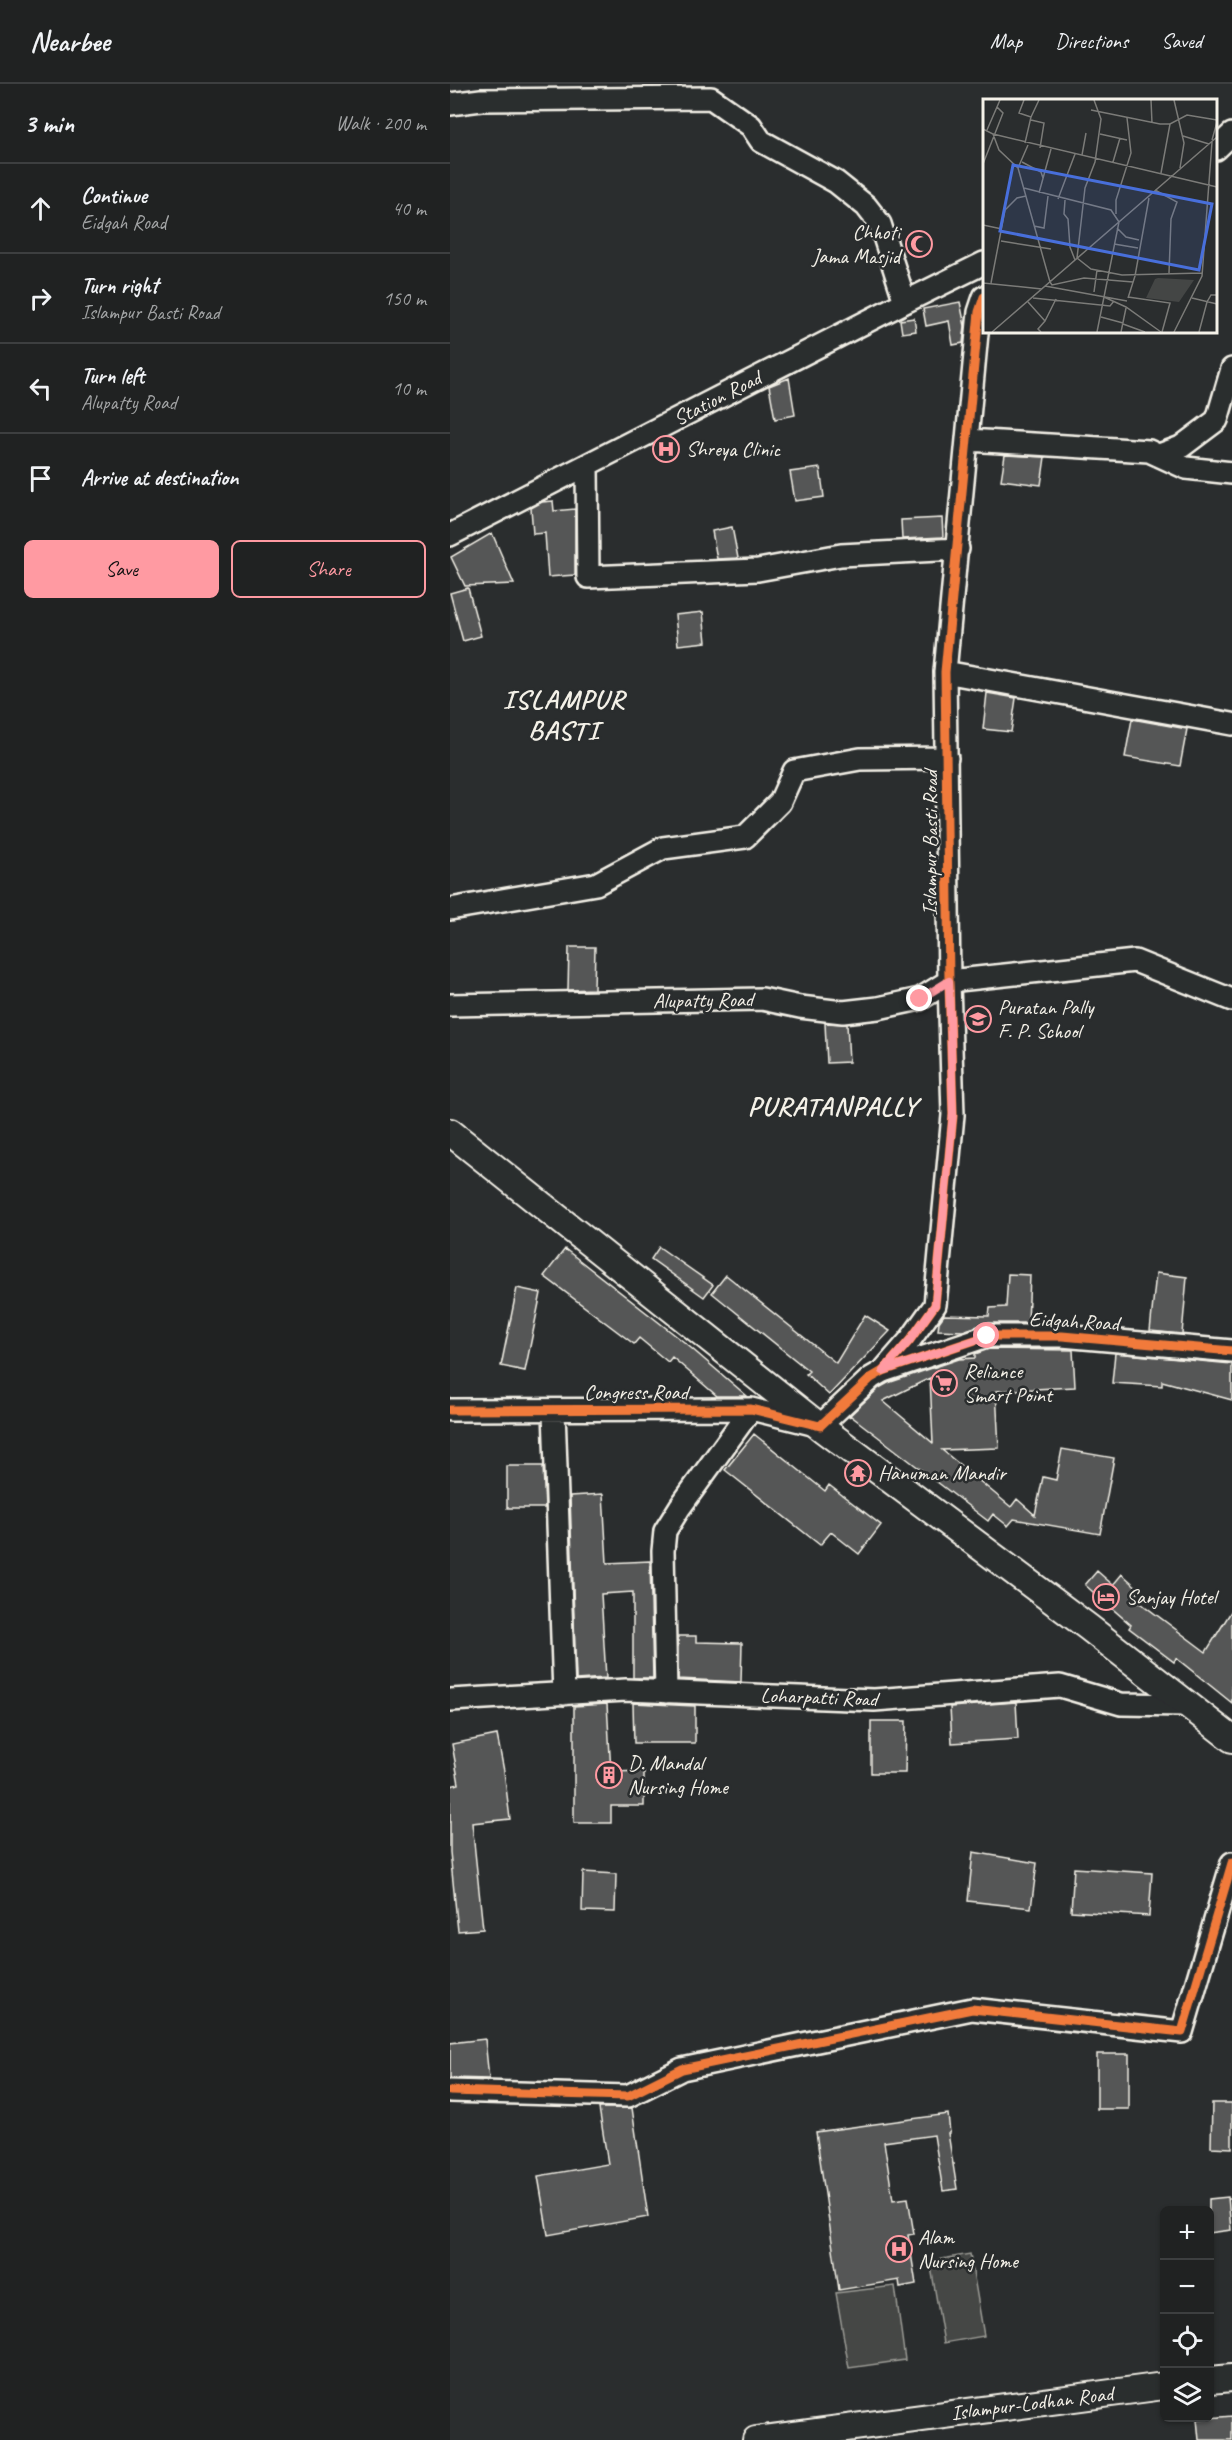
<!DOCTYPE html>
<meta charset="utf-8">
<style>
body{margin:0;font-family:Caveat,sans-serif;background:#282a2a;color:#f1f3f6}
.controls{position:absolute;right:18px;bottom:18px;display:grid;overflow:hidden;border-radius:9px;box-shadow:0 2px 4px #0004}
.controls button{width:54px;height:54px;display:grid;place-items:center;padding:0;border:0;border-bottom:2px solid #3d3f40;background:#202222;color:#f1f3f6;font:30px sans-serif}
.stop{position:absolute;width:18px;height:18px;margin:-14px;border:4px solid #ff9aa2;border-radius:50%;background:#fff}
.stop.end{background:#ff9aa2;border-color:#fff;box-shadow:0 2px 6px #0008}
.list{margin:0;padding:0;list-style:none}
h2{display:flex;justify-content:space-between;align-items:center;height:78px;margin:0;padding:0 24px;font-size:26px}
h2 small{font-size:20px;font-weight:400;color:#a2a4a5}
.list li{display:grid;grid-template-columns:39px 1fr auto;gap:18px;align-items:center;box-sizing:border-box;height:90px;padding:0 24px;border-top:2px solid #3d3f40}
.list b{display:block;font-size:22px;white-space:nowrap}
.list p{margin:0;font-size:20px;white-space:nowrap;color:#a2a4a5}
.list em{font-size:20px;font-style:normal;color:#a2a4a5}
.actions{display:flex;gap:12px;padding:18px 24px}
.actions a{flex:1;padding:14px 0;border:2px solid #ff9aa2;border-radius:9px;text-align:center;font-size:21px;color:#ff9aa2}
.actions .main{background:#ff9aa2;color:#111}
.icon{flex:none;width:33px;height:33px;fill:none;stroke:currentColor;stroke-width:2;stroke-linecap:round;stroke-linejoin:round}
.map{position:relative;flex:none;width:782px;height:2356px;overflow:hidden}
header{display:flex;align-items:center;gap:36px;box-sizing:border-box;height:84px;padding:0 30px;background:#202222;border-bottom:2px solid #3d3f40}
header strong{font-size:28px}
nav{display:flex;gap:33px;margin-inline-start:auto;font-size:21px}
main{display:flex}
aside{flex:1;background:#202222}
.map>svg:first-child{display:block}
.green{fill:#444645;stroke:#9c9c96;stroke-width:1.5}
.building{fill:#555756;stroke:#f4f1e8;stroke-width:1.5;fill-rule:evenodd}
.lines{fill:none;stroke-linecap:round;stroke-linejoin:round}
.minor-casing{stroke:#f4f1e8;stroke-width:26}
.major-casing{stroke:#f4f1e8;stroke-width:30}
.minor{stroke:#2a2d2e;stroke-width:21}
.major{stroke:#2a2d2e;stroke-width:26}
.cycleway-casing{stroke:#2a2d2e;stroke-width:13}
.cycleway{stroke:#f17a3a;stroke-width:9}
.route{stroke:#ff9aa2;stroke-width:8}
.labels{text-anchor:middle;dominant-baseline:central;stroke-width:5;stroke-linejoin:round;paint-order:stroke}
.poi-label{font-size:21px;fill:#f4f1e8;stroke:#2a2d2e;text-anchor:start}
.street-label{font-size:21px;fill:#f4f1e8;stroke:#2a2d2e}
.district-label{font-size:27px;font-weight:bold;letter-spacing:1.5px;fill:#f4f1e8;stroke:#2a2d2e}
.inset-road{fill:none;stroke:#7b7b78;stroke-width:1.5}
.view{fill:#486fdb;fill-opacity:0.15;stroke:#486fdb;stroke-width:3}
.inset-edge{fill:none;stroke:#f4f1e8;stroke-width:3}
</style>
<header>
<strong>Nearbee</strong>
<nav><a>Map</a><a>Directions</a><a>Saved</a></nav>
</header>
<main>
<aside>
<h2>3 min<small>Walk · 200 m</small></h2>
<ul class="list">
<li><svg class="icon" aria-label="ahead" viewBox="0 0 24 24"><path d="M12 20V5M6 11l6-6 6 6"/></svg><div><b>Continue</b><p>Eidgah Road</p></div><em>40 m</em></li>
<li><svg class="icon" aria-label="right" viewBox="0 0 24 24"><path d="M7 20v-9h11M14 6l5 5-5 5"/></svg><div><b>Turn right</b><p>Islampur Basti Road</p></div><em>150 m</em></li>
<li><svg class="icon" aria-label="left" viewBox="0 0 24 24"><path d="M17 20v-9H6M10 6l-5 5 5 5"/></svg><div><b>Turn left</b><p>Alupatty Road</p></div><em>10 m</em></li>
<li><svg class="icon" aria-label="arrive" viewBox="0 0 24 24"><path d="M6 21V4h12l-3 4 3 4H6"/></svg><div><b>Arrive at destination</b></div></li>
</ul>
<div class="actions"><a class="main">Save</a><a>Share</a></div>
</aside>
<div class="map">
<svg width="782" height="2356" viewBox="0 0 782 2356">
<rect width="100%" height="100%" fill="#2a2d2e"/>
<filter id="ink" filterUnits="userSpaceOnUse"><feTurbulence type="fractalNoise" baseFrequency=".0167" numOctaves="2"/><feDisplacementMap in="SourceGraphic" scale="12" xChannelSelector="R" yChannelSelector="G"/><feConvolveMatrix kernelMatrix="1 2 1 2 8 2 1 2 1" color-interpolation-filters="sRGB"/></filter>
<g filter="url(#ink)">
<path class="green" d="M 520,2170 L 534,2252 L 494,2259 L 480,2177 Z
M 445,2202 L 455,2276 L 399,2284 L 386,2209 Z"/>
<path class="building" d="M 510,218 L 515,242 L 513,259 L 503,261 L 499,237 L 476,242 L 473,225 Z
M 464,234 L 466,247 L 452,249 L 450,236 Z
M 339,294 L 345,331 L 325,335 L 319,302 Z
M 555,371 L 595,373 L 591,401 L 551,396 Z
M 370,384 L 374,413 L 345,417 L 340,388 Z
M 103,417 L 104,427 L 125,425 L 125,491 L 98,493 L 95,449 L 83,450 L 81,424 L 92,418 Z
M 492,434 L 493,453 L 452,455 L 451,436 Z
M 282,443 L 288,474 L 267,475 L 262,447 Z
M 42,449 L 64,500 L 15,502 L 1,473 Z
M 18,504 L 31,552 L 13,557 L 0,509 Z
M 253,528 L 256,558 L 228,561 L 225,531 Z
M 537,609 L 566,614 L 561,648 L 533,645 Z
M 682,635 L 737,645 L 730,682 L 675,673 Z
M 119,863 L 145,863 L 144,905 L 118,906 Z
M 375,939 L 397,940 L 399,978 L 377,979 Z
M 209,1163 L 263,1201 L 254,1213 L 201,1175 Z
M 115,1165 L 234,1258 L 297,1312 L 267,1312 L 222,1273 L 218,1278 L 189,1254 L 184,1260 L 94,1192 Z
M 706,1189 L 737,1193 L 732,1250 L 700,1247 Z
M 558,1190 L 580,1191 L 578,1239 L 537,1239 L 513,1247 L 488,1246 L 489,1238 L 494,1231 L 539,1232 L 540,1224 L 556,1223 Z
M 276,1191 L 386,1279 L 415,1231 L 440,1247 L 379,1311 L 356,1290 L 359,1287 L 262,1209 Z
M 67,1204 L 91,1209 L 75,1287 L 51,1282 Z
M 539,1265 L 623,1266 L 625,1303 L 546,1307 L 549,1364 L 492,1366 L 561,1423 L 567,1415 L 585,1431 L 593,1393 L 606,1396 L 612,1365 L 664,1374 L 650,1450 L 564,1435 L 558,1442 L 543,1430 L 538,1437 L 401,1332 L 398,1333 L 429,1304 L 438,1299 L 509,1275 L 525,1274 L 525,1270 ZM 480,1294 L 483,1359 L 433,1317 Z
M 665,1269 L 782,1280 L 782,1316 L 712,1297 L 712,1302 L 662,1299 Z
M 304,1350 L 375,1407 L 379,1401 L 431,1441 L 409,1470 L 381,1448 L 370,1461 L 275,1386 Z
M 57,1382 L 93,1382 L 95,1424 L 57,1424 Z
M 153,1410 L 157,1479 L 200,1477 L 203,1594 L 183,1594 L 183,1508 L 151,1510 L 156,1594 L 126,1596 L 120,1412 Z
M 647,1487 L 663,1501 L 672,1490 L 690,1506 L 684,1514 L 756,1568 L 782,1526 L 782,1619 L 726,1574 L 724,1578 L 679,1544 L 681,1541 L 635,1501 Z
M 228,1552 L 246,1552 L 246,1558 L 292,1559 L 291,1598 L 228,1595 Z
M 566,1618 L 568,1655 L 502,1659 L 500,1623 Z
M 183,1619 L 245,1622 L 245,1659 L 184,1659 Z
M 157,1620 L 161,1688 L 194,1687 L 194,1722 L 161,1722 L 161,1739 L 124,1739 L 124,1622 Z
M 421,1637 L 456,1637 L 455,1689 L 421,1689 Z
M 47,1651 L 54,1687 L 60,1735 L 22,1739 L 33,1845 L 8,1847 L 0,1768 L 0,1702 L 9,1700 L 2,1660 Z
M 523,1768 L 587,1779 L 581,1824 L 518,1817 Z
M 624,1784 L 702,1789 L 699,1832 L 621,1827 Z
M 133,1788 L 166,1790 L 165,1828 L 132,1827 Z
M 35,1955 L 39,1995 L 0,1994 L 0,1959 Z
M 647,1970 L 679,1970 L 679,2025 L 647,2025 Z
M 762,2019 L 782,2019 L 782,2064 L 761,2063 Z
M 149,2024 L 182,2024 L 198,2133 L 98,2151 L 88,2092 L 158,2080 Z
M 498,2030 L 500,2049 L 498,2049 L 507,2105 L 493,2107 L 484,2051 L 434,2058 L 443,2116 L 458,2114 L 464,2150 L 458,2151 L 466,2200 L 450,2203 L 449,2196 L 389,2206 L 366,2048 Z
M 778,2113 L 781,2146 L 759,2149 L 759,2115 Z
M 782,2332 L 782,2356 L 749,2356 L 747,2335 Z"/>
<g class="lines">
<defs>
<path id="minor" d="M 0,20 L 31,16 L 261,14 L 301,42 L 311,57 L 386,98 L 416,122 L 430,140 L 455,218
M 766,65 L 782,50
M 518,356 L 699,367 L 736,384 L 782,389
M 709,371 L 731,363 L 767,336 L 782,285
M 137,381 L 138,493 L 308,486 L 391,471 L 508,465
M 0,451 L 455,218 L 534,179
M 495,588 L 782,640
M 0,825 L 146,800 L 213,764 L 295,753 L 330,718 L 344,687 L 410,675 L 497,674
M 0,921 L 312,915 L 350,923 L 393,928 L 428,924 L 470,915 L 499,897 L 685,877 L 782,916
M 433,1287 L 460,1256 L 485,1221 L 503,1031 L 499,897 L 495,588 L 529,228 L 534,213
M 0,1326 L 301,1325 L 370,1342 L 421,1294 L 433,1287 L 537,1252 L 612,1252 L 782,1267
M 104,1327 L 114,1610
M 216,1608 L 213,1467 L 215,1447 L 230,1423 L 301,1325
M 0,1616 L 176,1606 L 424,1616 L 610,1602 L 671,1620 L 736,1621
M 0,2007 L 178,2012 L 232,1985 L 522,1925 L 732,1948 L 782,1779"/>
<path id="major" d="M 0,1048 L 374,1346 L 638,1543 L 782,1655
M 760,2296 L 782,2294
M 306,2356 L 714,2302"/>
</defs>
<use href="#minor" class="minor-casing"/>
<use href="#major" class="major-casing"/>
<use href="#minor" class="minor"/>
<use href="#major" class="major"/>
<defs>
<path id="cycleway" d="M 433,1287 L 460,1256 L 485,1221 L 503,1031 L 499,897 L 495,588 L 529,228 L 534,213
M 0,1326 L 301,1325 L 370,1342 L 421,1294 L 433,1287 L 537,1252 L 612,1252 L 782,1267
M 0,2007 L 178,2012 L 232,1985 L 522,1925 L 732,1948 L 782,1779"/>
</defs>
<use href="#cycleway" class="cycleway-casing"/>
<use href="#cycleway" class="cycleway"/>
</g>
</g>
<g class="lines" filter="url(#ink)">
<path class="route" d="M 470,915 L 499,897 L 503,1030 L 485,1221 L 460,1256 L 433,1287 L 537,1252"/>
</g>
<defs>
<symbol id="mosque-ring" viewBox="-11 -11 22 22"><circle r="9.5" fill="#2a2d2e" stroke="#ff9aa2" stroke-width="1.5"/><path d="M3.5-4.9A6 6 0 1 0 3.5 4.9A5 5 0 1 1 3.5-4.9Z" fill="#ff9aa2"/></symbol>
<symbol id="hospital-ring" viewBox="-11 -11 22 22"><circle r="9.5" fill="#2a2d2e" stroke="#ff9aa2" stroke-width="1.5"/><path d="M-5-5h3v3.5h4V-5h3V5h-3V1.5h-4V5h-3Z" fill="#ff9aa2"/></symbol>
<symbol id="school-ring" viewBox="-11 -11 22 22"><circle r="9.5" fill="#2a2d2e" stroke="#ff9aa2" stroke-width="1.5"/><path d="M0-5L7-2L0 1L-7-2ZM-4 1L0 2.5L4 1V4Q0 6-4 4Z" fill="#ff9aa2"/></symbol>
<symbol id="supermarket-ring" viewBox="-11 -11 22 22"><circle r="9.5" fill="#2a2d2e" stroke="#ff9aa2" stroke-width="1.5"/><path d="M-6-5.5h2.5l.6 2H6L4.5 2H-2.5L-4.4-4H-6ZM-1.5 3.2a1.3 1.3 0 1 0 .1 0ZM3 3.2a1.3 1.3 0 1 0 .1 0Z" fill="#ff9aa2"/></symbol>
<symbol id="temple-ring" viewBox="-11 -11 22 22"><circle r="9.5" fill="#2a2d2e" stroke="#ff9aa2" stroke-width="1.5"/><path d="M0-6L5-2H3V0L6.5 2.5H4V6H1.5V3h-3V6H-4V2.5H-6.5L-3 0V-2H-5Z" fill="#ff9aa2"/></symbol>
<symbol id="hotel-ring" viewBox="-11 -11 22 22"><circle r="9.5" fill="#2a2d2e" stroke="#ff9aa2" stroke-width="1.5"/><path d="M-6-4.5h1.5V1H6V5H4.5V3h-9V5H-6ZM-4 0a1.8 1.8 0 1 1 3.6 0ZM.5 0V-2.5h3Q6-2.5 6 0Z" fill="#ff9aa2"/></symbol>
<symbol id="building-ring" viewBox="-11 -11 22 22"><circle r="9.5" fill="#2a2d2e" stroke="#ff9aa2" stroke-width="1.5"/><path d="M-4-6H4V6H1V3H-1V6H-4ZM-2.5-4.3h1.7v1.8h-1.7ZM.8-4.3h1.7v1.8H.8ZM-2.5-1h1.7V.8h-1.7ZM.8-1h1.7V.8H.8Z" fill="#ff9aa2"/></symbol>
</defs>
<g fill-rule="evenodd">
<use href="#mosque-ring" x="454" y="145" width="30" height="30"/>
<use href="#hospital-ring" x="201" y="350" width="30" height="30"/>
<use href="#school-ring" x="513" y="920" width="30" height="30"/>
<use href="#supermarket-ring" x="479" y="1284" width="30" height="30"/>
<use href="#temple-ring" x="393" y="1374" width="30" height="30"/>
<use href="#hotel-ring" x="641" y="1498" width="30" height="30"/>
<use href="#building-ring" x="144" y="1676" width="30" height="30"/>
<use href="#hospital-ring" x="434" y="2150" width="30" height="30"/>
</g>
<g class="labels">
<g class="poi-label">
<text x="450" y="148" text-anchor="end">Chhoti<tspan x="450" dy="24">Jama Masjid</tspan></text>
<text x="236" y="365">Shreya Clinic</text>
<text x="548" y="923">Puratan Pally<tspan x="548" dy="24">F. P. School</tspan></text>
<text x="514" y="1287">Reliance<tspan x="514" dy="24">Smart Point</tspan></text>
<text x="428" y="1389">Hanuman Mandir</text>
<text x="676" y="1513">Sanjay Hotel</text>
<text x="178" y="1679">D. Mandal<tspan x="178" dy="24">Nursing Home</tspan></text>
<text x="468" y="2153">Alam<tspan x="468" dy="24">Nursing Home</tspan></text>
</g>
<g class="street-label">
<text transform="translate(267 314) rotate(-27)">Station Road</text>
<text transform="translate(480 759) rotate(-90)">Islampur Basti Road</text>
<text transform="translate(253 916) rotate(-1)">Alupatty Road</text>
<text transform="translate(624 1237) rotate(3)">Eidgah Road</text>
<text x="186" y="1308">Congress Road</text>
<text transform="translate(369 1613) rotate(2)">Loharpatti Road</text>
<text transform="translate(582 2319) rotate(-7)">Islampur-Lodhan Road</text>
</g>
<g class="district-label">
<text x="114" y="615">ISLAMPUR<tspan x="114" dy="31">BASTI</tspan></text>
<text x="383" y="1022">PURATANPALLY</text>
</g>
</g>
<g transform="translate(533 15)">
<rect width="234" height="234" fill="#2a2d2e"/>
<path d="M 172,180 L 175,179 L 211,181 L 196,203 L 163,199 Z" fill="#444645"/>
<path class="inset-road" d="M 41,1 L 36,14 L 48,18 L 42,44M 111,1 L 118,20 L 112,63 L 102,89 L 94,159 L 108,170 L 139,176 L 219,174M 168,1 L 169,24M 191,1 L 201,44 L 197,69M 108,11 L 177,25 L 187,25 L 204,16 L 234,21M 48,18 L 56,1M 48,21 L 61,24 L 57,49M 0,30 L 10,35 L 16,51 L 35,69 L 67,183M 4,31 L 17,1M 10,35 L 234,88M 117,35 L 144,41M 200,37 L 226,45M 229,41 L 234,23M 99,56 L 103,34M 39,63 L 58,73 L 60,79M 130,63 L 137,39M 0,65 L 20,14 L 14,8M 35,69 L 45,46M 178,74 L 187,25M 41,89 L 128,111 L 136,123 L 114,233M 172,91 L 194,103 L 188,120 L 186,174M 56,94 L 68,50M 75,100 L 92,55M 82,101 L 81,115 L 85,120 L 87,148 L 92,161M 133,115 L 133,101 L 148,54 L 144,19M 0,126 L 19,130M 51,127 L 61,129 L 65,97M 134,129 L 143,138 L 156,141M 18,142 L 68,150M 131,145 L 155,149M 152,177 L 166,99M 67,183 L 69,186 L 101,179 L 150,183M 0,184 L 59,190M 8,184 L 22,111 L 34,99 L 43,97M 62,187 L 144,202M 111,193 L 114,171M 121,198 L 143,208 L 178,233M 145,198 L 187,204 L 179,233M 50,199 L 127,207 L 131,202M 145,199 L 152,177M 209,199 L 234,205M 45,203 L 62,222 L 55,230 L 58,233M 118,218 L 140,224M 62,222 L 73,200M 140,225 L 162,233M 9,233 L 234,38M 138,233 L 143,209M 191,233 L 219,177 L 229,43M 216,233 L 224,203 L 228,196 L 234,196"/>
<path class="view" d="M 30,66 L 229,105 L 216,171 L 17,132 Z"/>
<rect width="234" height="234" class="inset-edge"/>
</g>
</svg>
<div class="controls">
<button>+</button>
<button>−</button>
<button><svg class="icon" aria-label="locate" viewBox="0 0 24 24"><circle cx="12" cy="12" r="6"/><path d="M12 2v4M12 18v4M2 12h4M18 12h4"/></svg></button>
<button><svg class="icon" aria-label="layers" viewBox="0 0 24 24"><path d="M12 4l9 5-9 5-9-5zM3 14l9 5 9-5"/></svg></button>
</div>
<div class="stop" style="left:537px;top:1252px"></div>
<div class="stop end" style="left:470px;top:915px"></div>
</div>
</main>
